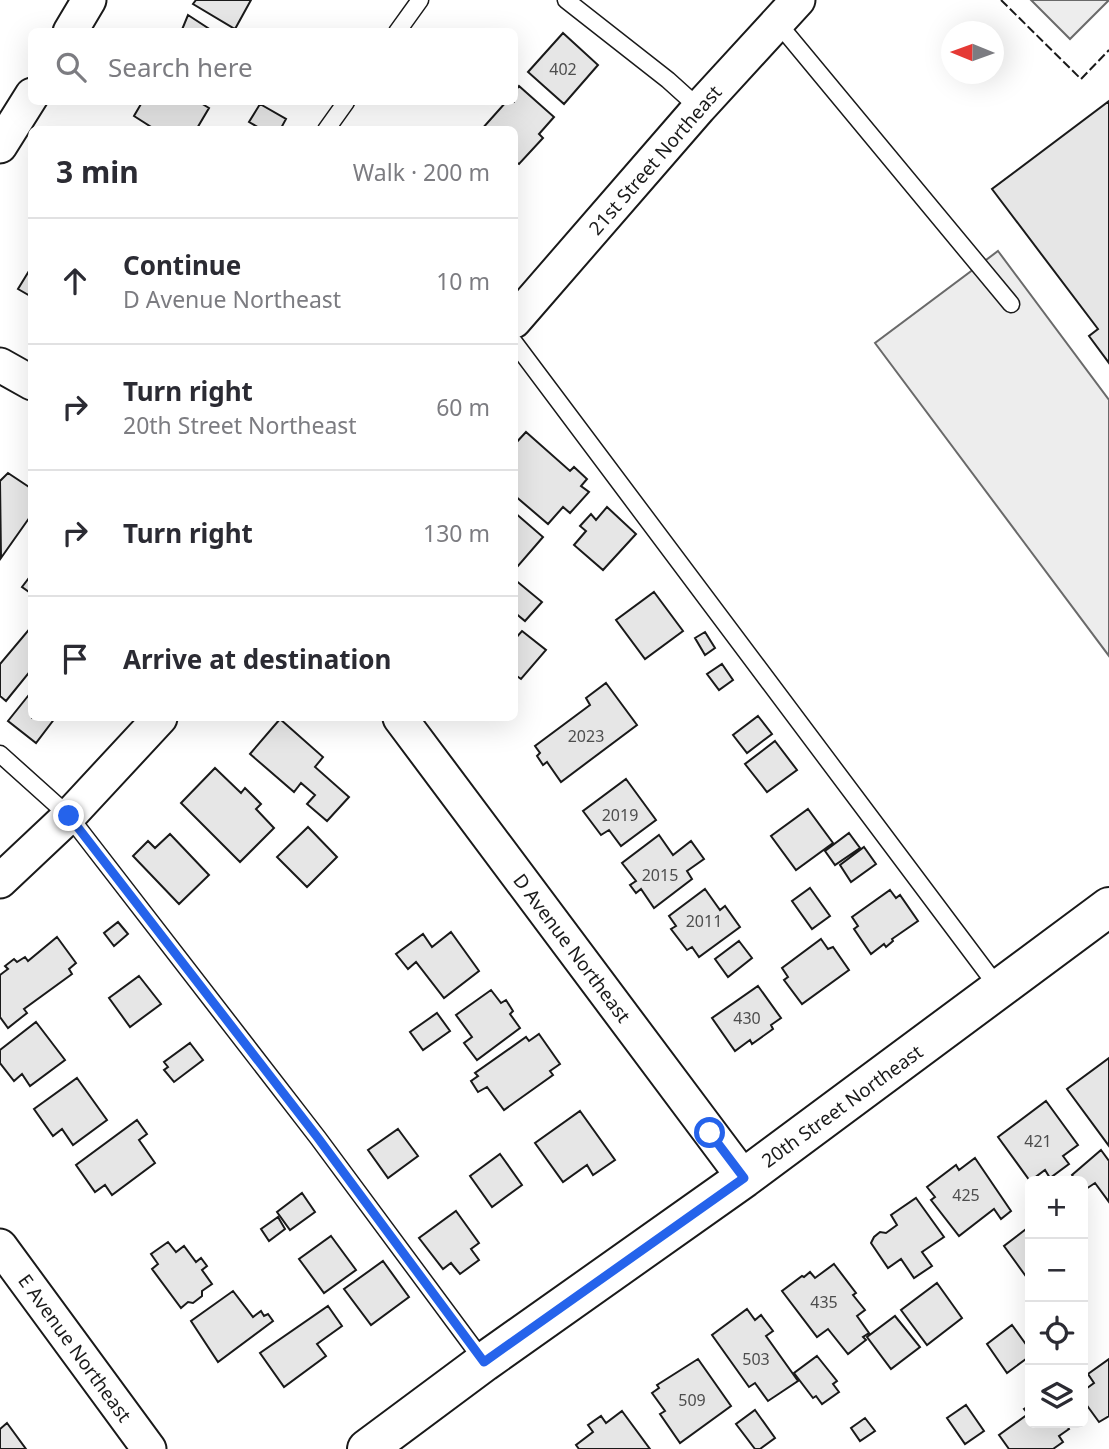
<!DOCTYPE html>
<meta charset="utf-8">
<style>
body{margin:0;font-family:"Noto Sans",sans-serif;background:#f7f7f7;color:#2b2b33}
.controls{position:absolute;right:21px;bottom:21px;display:grid;overflow:hidden;border-radius:10px;box-shadow:0 7px 28px #0002}
.controls button{width:63px;height:63px;display:grid;place-items:center;padding:0;border:0;border-bottom:2px solid #e1e1e2;background:#fff;color:#2b2b33;font:35px sans-serif}
.compass{position:absolute;left:941px;top:21px;width:63px;height:63px;border-radius:50%;background:#fff;box-shadow:0 7px 28px #0002;rotate:271deg}
.stop{position:absolute;width:21px;height:21px;margin:-16px;border:5px solid #2563eb;border-radius:50%;background:#fff}
.stop.end{background:#2563eb;border-color:#fff;box-shadow:0 2px 7px #0008}
.list{margin:0;padding:0;list-style:none}
h2{display:flex;justify-content:space-between;align-items:center;height:91px;margin:0;padding:0 28px;font-size:30px}
h2 small{font-size:23px;font-weight:400;color:#7c7c81}
.list li{display:grid;grid-template-columns:46px 1fr auto;gap:21px;align-items:center;box-sizing:border-box;height:126px;padding:0 28px;border-top:2px solid #e1e1e2}
.list b{display:block;font-size:26px;white-space:nowrap}
.list p{margin:0;font-size:23px;white-space:nowrap;color:#7c7c81}
.list em{font-size:23px;font-style:normal;color:#7c7c81}
.icon{flex:none;width:38px;height:38px;fill:none;stroke:currentColor;stroke-width:2;stroke-linecap:round;stroke-linejoin:round}
.map{position:relative;flex:none;width:1109px;height:1449px;overflow:hidden}
.search{position:absolute;background:#fff;box-shadow:0 7px 28px #0002;left:28px;top:28px;width:490px;height:77px;display:flex;align-items:center;gap:18px;box-sizing:border-box;padding:0 24px;border-radius:10px;color:#7c7c81;font-size:26px}
.panel{position:absolute;background:#fff;box-shadow:0 7px 28px #0002;left:28px;top:126px;width:490px;height:595px;border-radius:10px}
.map>svg:first-child{display:block}
.built{fill:#ededed;stroke:#6a6a6a;stroke-width:2}
.building{fill:#e6e6e6;stroke:#1a1a1a;stroke-width:2}
.lines{fill:none;stroke-linecap:round;stroke-linejoin:round}
.service-casing{stroke:#1a1a1a;stroke-width:19}
.minor-casing{stroke:#1a1a1a;stroke-width:37}
.tertiary-casing{stroke:#1a1a1a;stroke-width:42}
.service{stroke:#fff;stroke-width:16}
.minor{stroke:#fff;stroke-width:33}
.tertiary{stroke:#fff;stroke-width:38}
.fence{stroke:#1a1a1a;stroke-width:2;stroke-dasharray:9 3.5;stroke-linecap:butt}
.route{stroke:#2563eb;stroke-width:9}
.labels{text-anchor:middle;dominant-baseline:central;stroke-width:5;stroke-linejoin:round;paint-order:stroke}
.number-label{font-size:16px;fill:#4d4d4d}
.street-label{font-size:19px;fill:#1a1a1a;stroke:#fff}
</style>
<div class="map">
<svg width="1109" height="1449" viewBox="0 0 1109 1449">
<rect width="100%" height="100%" fill="#fff"/>
<path class="built" d="M 1031,0 L 1109,0 L 1070,39 Z
M 998,251 L 1109,400 L 1109,656 L 875,343 Z"/>
<path class="building" d="M 196,0 L 251,0 L 235,29 L 193,4 Z
M 188,15 L 214,32 L 181,32 Z
M 563,33 L 598,65 L 564,104 L 528,72 Z
M 519,86 L 554,117 L 539,134 L 543,138 L 519,164 L 516,162 L 514,163 L 514,130 L 481,130 L 506,102 L 514,102 L 514,92 Z
M 1109,101 L 1109,363 L 1089,336 L 1098,329 L 992,189 Z
M 137,102 L 199,102 L 209,108 L 196,130 L 156,130 L 134,116 L 141,104 Z
M 260,104 L 286,119 L 280,130 L 263,130 L 249,122 Z
M 32,266 L 32,297 L 18,289 Z
M 526,432 L 570,471 L 574,467 L 587,479 L 581,486 L 589,492 L 570,513 L 563,507 L 548,524 L 514,495 L 514,445 Z
M 8,473 L 32,489 L 32,514 L 1,558 L 0,481 Z
M 607,507 L 636,534 L 603,570 L 574,545 L 586,531 L 580,526 L 591,514 L 596,520 Z
M 514,512 L 543,537 L 518,566 L 514,563 Z
M 32,574 L 32,594 L 22,587 Z
M 514,579 L 542,602 L 525,621 L 514,612 Z
M 654,592 L 683,631 L 645,659 L 616,620 Z
M 32,626 L 32,669 L 6,701 L 0,696 L 0,664 Z
M 522,631 L 546,650 L 521,679 L 514,674 L 514,640 Z
M 705,632 L 715,648 L 705,655 L 695,638 Z
M 722,664 L 733,680 L 719,690 L 707,674 Z
M 606,683 L 637,725 L 561,782 L 547,762 L 543,765 L 537,756 L 540,753 L 535,746 L 590,705 L 586,698 Z
M 32,691 L 32,718 L 55,718 L 36,743 L 8,721 Z
M 758,716 L 772,734 L 747,753 L 733,735 Z
M 280,719 L 323,757 L 315,767 L 349,797 L 327,821 L 307,804 L 315,795 L 301,783 L 294,792 L 250,754 Z
M 775,741 L 797,770 L 767,792 L 745,764 Z
M 215,768 L 241,793 L 245,788 L 261,804 L 256,809 L 274,828 L 240,862 L 181,803 Z
M 626,779 L 656,820 L 621,846 L 609,830 L 601,835 L 583,811 Z
M 808,809 L 833,843 L 796,870 L 771,836 Z
M 308,827 L 337,857 L 307,887 L 277,857 Z
M 849,833 L 860,848 L 835,865 L 825,851 Z
M 170,834 L 209,875 L 179,904 L 133,856 L 148,841 L 155,848 Z
M 659,835 L 673,855 L 691,841 L 704,859 L 687,871 L 692,879 L 654,908 L 641,889 L 636,893 L 630,885 L 636,881 L 622,863 Z
M 864,847 L 876,864 L 851,882 L 840,865 Z
M 810,888 L 830,916 L 812,929 L 792,901 Z
M 705,889 L 720,910 L 725,906 L 740,927 L 699,957 L 692,947 L 687,950 L 671,929 L 676,926 L 669,916 Z
M 890,890 L 896,898 L 900,895 L 918,921 L 892,939 L 893,941 L 886,947 L 884,944 L 871,954 L 854,929 L 858,926 L 852,917 Z
M 118,922 L 128,934 L 114,946 L 104,933 Z
M 451,932 L 479,971 L 444,998 L 416,962 L 408,969 L 396,954 L 423,934 L 432,947 Z
M 57,937 L 76,963 L 69,969 L 72,974 L 24,1009 L 27,1013 L 8,1028 L 0,1017 L 0,975 L 8,969 L 5,966 L 14,959 L 17,962 L 25,957 L 28,961 Z
M 821,939 L 828,949 L 833,947 L 849,970 L 802,1004 L 784,980 L 788,977 L 782,968 Z
M 739,941 L 752,958 L 728,977 L 715,959 Z
M 139,976 L 161,1004 L 130,1027 L 109,998 Z
M 758,986 L 781,1018 L 771,1025 L 773,1029 L 752,1044 L 750,1040 L 735,1051 L 712,1018 Z
M 491,990 L 501,1003 L 506,1000 L 513,1011 L 510,1014 L 520,1028 L 477,1060 L 464,1043 L 472,1037 L 456,1015 Z
M 437,1013 L 450,1031 L 423,1050 L 410,1032 Z
M 36,1022 L 65,1060 L 30,1086 L 22,1074 L 14,1081 L 0,1063 L 0,1050 Z
M 539,1034 L 560,1064 L 550,1071 L 553,1075 L 504,1110 L 487,1087 L 478,1092 L 471,1081 L 478,1076 L 475,1073 L 526,1037 L 529,1041 Z
M 190,1043 L 203,1060 L 174,1082 L 164,1070 L 168,1067 L 164,1062 Z
M 1109,1058 L 1109,1146 L 1067,1089 Z
M 77,1078 L 107,1120 L 73,1145 L 62,1129 L 53,1136 L 34,1109 Z
M 1046,1101 L 1078,1145 L 1063,1156 L 1069,1164 L 1050,1178 L 1045,1170 L 1030,1181 L 998,1137 Z
M 580,1111 L 615,1160 L 593,1175 L 587,1165 L 563,1182 L 535,1143 Z
M 137,1120 L 147,1134 L 139,1140 L 155,1163 L 112,1195 L 105,1185 L 95,1192 L 76,1165 Z
M 398,1129 L 418,1156 L 388,1178 L 368,1150 Z
M 1101,1150 L 1109,1161 L 1109,1202 L 1095,1183 L 1083,1191 L 1083,1181 L 1076,1181 L 1072,1175 Z
M 500,1154 L 522,1185 L 492,1207 L 470,1176 Z
M 975,1158 L 1011,1211 L 1001,1219 L 994,1209 L 959,1236 L 931,1200 L 935,1197 L 927,1187 L 956,1165 L 959,1170 Z
M 302,1193 L 315,1212 L 290,1230 L 277,1212 Z
M 916,1198 L 944,1237 L 922,1252 L 932,1266 L 914,1278 L 901,1259 L 888,1268 L 871,1243 L 874,1237 L 880,1232 L 886,1233 L 897,1225 L 891,1215 Z
M 456,1211 L 479,1243 L 471,1249 L 479,1260 L 460,1274 L 451,1263 L 443,1269 L 419,1238 Z
M 278,1217 L 285,1229 L 269,1241 L 261,1229 Z
M 1030,1226 L 1030,1282 L 1004,1246 Z
M 331,1236 L 356,1270 L 324,1293 L 299,1259 Z
M 168,1242 L 176,1252 L 184,1246 L 196,1262 L 201,1258 L 207,1266 L 202,1270 L 212,1284 L 202,1291 L 202,1296 L 193,1303 L 188,1302 L 181,1308 L 152,1269 L 158,1264 L 151,1254 Z
M 383,1261 L 409,1297 L 371,1325 L 344,1289 Z
M 834,1264 L 856,1293 L 853,1295 L 865,1310 L 857,1316 L 869,1333 L 863,1337 L 866,1340 L 848,1354 L 828,1329 L 817,1337 L 782,1291 L 802,1276 L 804,1277 L 810,1272 L 815,1278 Z
M 937,1283 L 962,1318 L 927,1345 L 901,1310 Z
M 233,1291 L 253,1317 L 261,1311 L 264,1316 L 268,1314 L 273,1321 L 218,1362 L 191,1321 Z
M 328,1306 L 342,1326 L 317,1344 L 326,1356 L 284,1387 L 260,1353 Z
M 747,1309 L 755,1320 L 761,1315 L 773,1331 L 766,1336 L 798,1381 L 768,1401 L 755,1383 L 749,1387 L 712,1335 Z
M 895,1316 L 920,1347 L 891,1369 L 867,1337 Z
M 1012,1325 L 1030,1350 L 1030,1356 L 1007,1373 L 987,1344 Z
M 817,1356 L 837,1381 L 833,1384 L 839,1392 L 822,1404 L 816,1396 L 813,1398 L 794,1373 Z
M 698,1359 L 731,1406 L 680,1443 L 660,1414 L 665,1411 L 652,1393 L 659,1388 L 657,1385 Z
M 1109,1359 L 1109,1416 L 1099,1422 L 1083,1400 L 1083,1391 L 1094,1383 L 1088,1374 Z
M 966,1405 L 984,1431 L 965,1444 L 947,1418 Z
M 1030,1405 L 1030,1423 L 1065,1423 L 1069,1429 L 1059,1436 L 1063,1442 L 1053,1449 L 1009,1449 L 999,1435 L 1028,1414 L 1024,1409 Z
M 755,1410 L 775,1438 L 760,1449 L 755,1449 L 736,1424 Z
M 622,1411 L 650,1449 L 579,1449 L 576,1445 L 593,1432 L 588,1425 L 601,1416 L 606,1423 Z
M 865,1418 L 875,1431 L 860,1441 L 851,1428 Z
M 7,1423 L 26,1449 L 0,1449 L 0,1429 Z"/>
<g class="lines">
<defs>
<path id="service" d="M 566,0 L 668,80 L 699,108
M 777,22 L 1011,304
M 397,32 L 420,0
M 326,130 L 346,102
M 514,342 L 1000,990
M 0,754 L 69,816 L 318,1138 L 484,1362"/>
<path id="minor" d="M 70,32 L 89,0
M 0,146 L 32,95
M 514,321 L 699,108 L 798,0
M 0,365 L 32,383
M 400,718 L 744,1178
M 0,881 L 69,816 L 160,718
M 0,1246 L 149,1449"/>
<path id="tertiary" d="M 367,1449 L 484,1362 L 744,1178 L 1109,907"/>
</defs>
<use href="#service" class="service-casing"/>
<use href="#minor" class="minor-casing"/>
<use href="#tertiary" class="tertiary-casing"/>
<use href="#service" class="service"/>
<use href="#minor" class="minor"/>
<use href="#tertiary" class="tertiary"/>
<path class="fence" d="M 1001,0 L 1081,79 L 1109,50"/>
</g>
<g class="lines">
<path class="route" d="M 69,816 L 318,1138 L 484,1362 L 744,1178 L 710,1133"/>
</g>
<g class="labels">
<g class="number-label">
<text x="563" y="69">402</text>
<text x="586" y="736">2023</text>
<text x="620" y="815">2019</text>
<text x="660" y="875">2015</text>
<text x="704" y="921">2011</text>
<text x="747" y="1018">430</text>
<text x="1038" y="1141">421</text>
<text x="966" y="1195">425</text>
<text x="824" y="1302">435</text>
<text x="756" y="1359">503</text>
<text x="692" y="1400">509</text>
</g>
<g class="street-label">
<text transform="translate(655 160) rotate(-49)">21st Street Northeast</text>
<text transform="translate(572 948) rotate(53)">D Avenue Northeast</text>
<text transform="translate(842 1106) rotate(-36)">20th Street Northeast</text>
<text transform="translate(75 1348) rotate(54)">E Avenue Northeast</text>
</g>
</g>
</svg>
<div class="controls">
<button>+</button>
<button>−</button>
<button><svg class="icon" aria-label="locate" viewBox="0 0 24 24"><circle cx="12" cy="12" r="6"/><path d="M12 2v4M12 18v4M2 12h4M18 12h4"/></svg></button>
<button><svg class="icon" aria-label="layers" viewBox="0 0 24 24"><path d="M12 4l9 5-9 5-9-5zM3 14l9 5 9-5"/></svg></button>
</div>
<svg class="compass" viewBox="-18 -18 36 36"><path d="M0-13l5 13h-10z" fill="#e53935"/><path d="M0 13l5-13h-10z" fill="#7c7c81"/></svg>
<div class="stop" style="left:710px;top:1133px"></div>
<div class="stop end" style="left:69px;top:816px"></div>
<div class="search"><svg class="icon" aria-label="search" viewBox="0 0 24 24"><circle cx="10" cy="10" r="6"/><path d="M15 15l6 6"/></svg>Search here</div>
<section class="panel">
<h2>3 min<small>Walk · 200 m</small></h2>
<ul class="list">
<li><svg class="icon" aria-label="ahead" viewBox="0 0 24 24"><path d="M12 20V5M6 11l6-6 6 6"/></svg><div><b>Continue</b><p>D Avenue Northeast</p></div><em>10 m</em></li>
<li><svg class="icon" aria-label="right" viewBox="0 0 24 24"><path d="M7 20v-9h11M14 6l5 5-5 5"/></svg><div><b>Turn right</b><p>20th Street Northeast</p></div><em>60 m</em></li>
<li><svg class="icon" aria-label="right" viewBox="0 0 24 24"><path d="M7 20v-9h11M14 6l5 5-5 5"/></svg><div><b>Turn right</b></div><em>130 m</em></li>
<li><svg class="icon" aria-label="arrive" viewBox="0 0 24 24"><path d="M6 21V4h12l-3 4 3 4H6"/></svg><div><b>Arrive at destination</b></div></li>
</ul>
</section>
</div>
